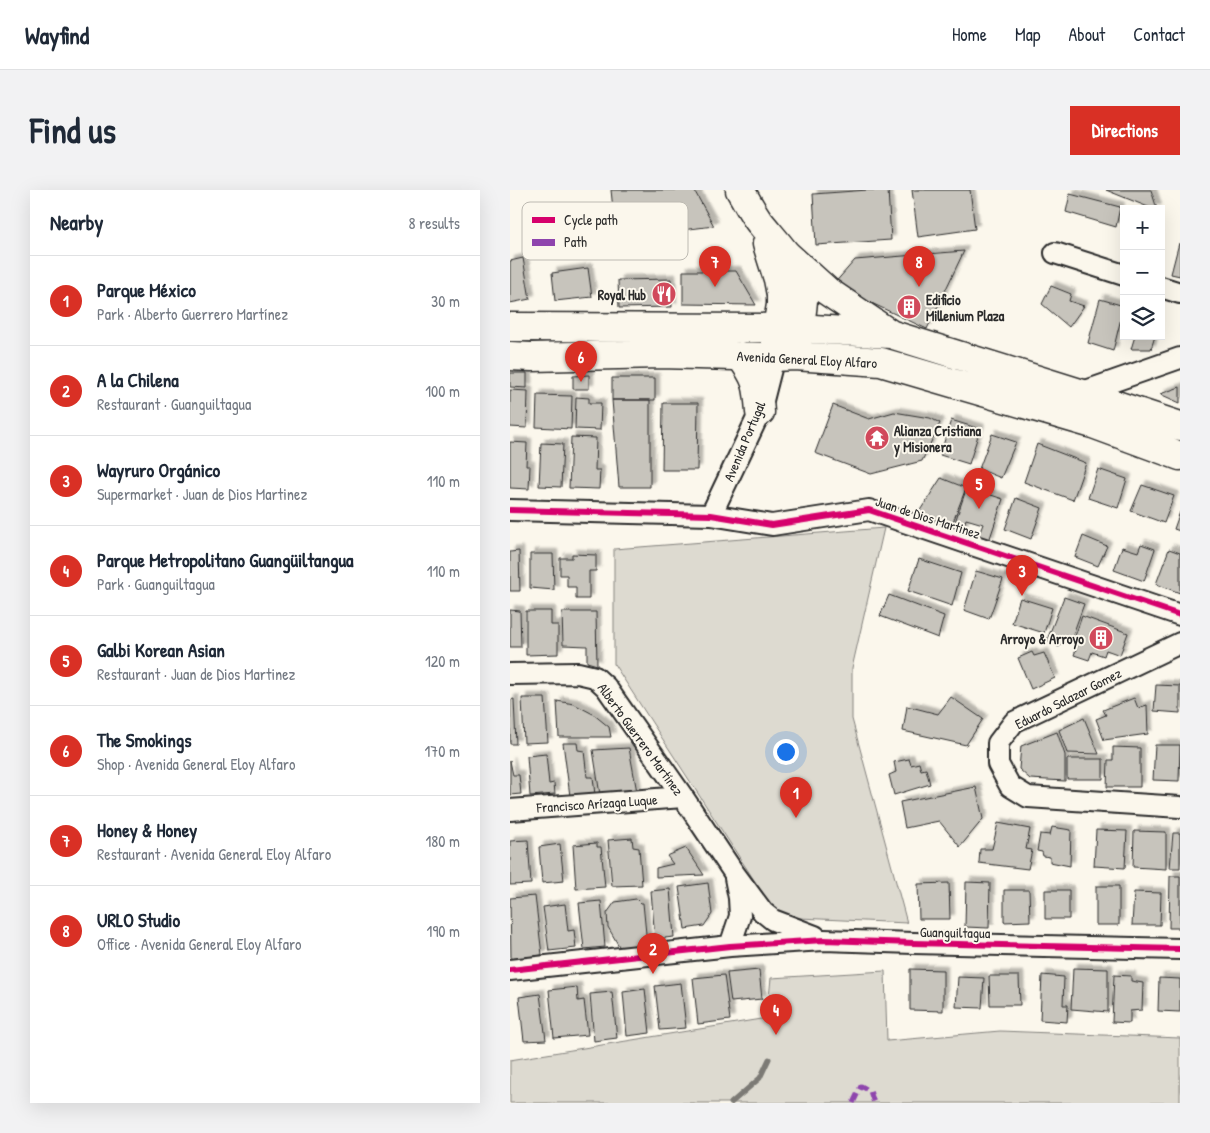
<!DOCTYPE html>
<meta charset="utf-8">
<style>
body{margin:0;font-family:"Patrick Hand",sans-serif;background:#f2f2f3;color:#1f2937}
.controls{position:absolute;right:15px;top:15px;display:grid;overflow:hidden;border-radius:0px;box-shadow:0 5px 20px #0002}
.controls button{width:45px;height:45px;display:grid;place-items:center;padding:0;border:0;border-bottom:1px solid #e0e1e3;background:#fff;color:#1f2937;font:25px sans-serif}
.you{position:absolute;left:275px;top:561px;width:18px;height:18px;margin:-12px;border:4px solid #fff;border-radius:50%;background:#1a73e8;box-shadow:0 0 0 8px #1a73e833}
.badge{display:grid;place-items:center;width:32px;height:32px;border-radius:50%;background:#d93025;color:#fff;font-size:16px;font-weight:700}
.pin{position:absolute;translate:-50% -41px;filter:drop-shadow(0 1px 2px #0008)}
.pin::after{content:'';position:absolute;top:26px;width:18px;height:15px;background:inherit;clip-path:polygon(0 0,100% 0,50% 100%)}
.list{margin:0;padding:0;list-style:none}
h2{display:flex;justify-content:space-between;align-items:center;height:65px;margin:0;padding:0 20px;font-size:21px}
h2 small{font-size:16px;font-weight:400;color:#747a83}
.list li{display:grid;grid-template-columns:32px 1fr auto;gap:15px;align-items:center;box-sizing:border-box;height:90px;padding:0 20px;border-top:1px solid #e0e1e3}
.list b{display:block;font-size:19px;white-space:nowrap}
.list p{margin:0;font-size:16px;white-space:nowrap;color:#747a83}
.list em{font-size:16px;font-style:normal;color:#747a83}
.icon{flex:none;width:28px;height:28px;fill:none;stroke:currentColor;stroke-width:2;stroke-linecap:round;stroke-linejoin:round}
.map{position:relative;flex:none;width:670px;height:913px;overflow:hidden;border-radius:0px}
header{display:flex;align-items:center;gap:30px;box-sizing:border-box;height:70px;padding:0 25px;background:#fff;border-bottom:1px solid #e0e1e3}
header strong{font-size:24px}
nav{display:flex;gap:28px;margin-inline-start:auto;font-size:18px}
.intro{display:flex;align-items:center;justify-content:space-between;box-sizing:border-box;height:120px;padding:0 30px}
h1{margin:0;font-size:35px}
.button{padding:12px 22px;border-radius:0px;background:#d93025;color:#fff;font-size:18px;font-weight:700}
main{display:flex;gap:30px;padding:0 30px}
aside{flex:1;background:#fff;border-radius:0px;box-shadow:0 5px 20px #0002}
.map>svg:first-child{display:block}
.green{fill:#dddad0;stroke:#84827e}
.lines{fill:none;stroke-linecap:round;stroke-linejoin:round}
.stream{stroke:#7b7a75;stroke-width:5}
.building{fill:#c7c4bc;stroke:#2b2b2b;filter:url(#shadow)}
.minor-casing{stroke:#2b2b2b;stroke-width:24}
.secondary-casing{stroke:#2b2b2b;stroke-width:31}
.primary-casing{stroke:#2b2b2b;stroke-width:31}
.minor{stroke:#fbf7ec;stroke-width:20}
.secondary{stroke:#fbf7ec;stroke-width:28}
.primary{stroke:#fbf7ec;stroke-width:28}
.quiet{stroke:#8e44ad;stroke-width:5;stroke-dasharray:10 5;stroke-linecap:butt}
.cycleway-casing{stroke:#fbf7ec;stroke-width:9}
.cycleway{stroke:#d6006c;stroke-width:6}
.labels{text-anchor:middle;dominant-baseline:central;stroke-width:4;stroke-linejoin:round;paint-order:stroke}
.poi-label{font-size:14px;font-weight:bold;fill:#2b2b2b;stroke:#fbf7ec;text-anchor:end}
.street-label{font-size:14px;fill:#2b2b2b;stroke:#fbf7ec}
.key{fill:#fbf7ec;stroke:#bdbab2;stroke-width:1}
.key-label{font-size:14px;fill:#2b2b2b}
</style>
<header>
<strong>Wayfind</strong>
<nav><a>Home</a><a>Map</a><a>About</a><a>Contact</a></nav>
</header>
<div class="intro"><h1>Find us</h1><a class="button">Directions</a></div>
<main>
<aside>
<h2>Nearby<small>8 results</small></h2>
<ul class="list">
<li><span class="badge">1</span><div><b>Parque México</b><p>Park · Alberto Guerrero Martínez</p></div><em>30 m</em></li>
<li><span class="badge">2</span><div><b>A la Chilena</b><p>Restaurant · Guanguiltagua</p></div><em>100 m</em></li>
<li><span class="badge">3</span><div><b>Wayruro Orgánico</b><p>Supermarket · Juan de Dios Martinez</p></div><em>110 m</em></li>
<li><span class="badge">4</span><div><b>Parque Metropolitano Guangüiltangua</b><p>Park · Guanguiltagua</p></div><em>110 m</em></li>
<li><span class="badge">5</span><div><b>Galbi Korean Asian</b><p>Restaurant · Juan de Dios Martinez</p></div><em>120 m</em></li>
<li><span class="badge">6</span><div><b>The Smokings</b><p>Shop · Avenida General Eloy Alfaro</p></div><em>170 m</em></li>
<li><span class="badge">7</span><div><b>Honey &amp; Honey</b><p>Restaurant · Avenida General Eloy Alfaro</p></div><em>180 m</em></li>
<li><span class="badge">8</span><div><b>URLO Studio</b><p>Office · Avenida General Eloy Alfaro</p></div><em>190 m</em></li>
</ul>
</aside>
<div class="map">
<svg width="670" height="913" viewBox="0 0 670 913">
<defs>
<filter id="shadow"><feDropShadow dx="4.5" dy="-4.5" stdDeviation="1" flood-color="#0004"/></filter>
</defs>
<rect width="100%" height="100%" fill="#fbf7ec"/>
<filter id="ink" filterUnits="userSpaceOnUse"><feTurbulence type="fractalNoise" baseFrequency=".02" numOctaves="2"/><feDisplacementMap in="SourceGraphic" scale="10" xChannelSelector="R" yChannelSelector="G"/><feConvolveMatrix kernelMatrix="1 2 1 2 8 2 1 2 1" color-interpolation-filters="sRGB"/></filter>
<g filter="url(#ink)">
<path class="green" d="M 374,338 L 342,478 L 342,529 L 397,733 L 268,727 L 104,474 L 104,359 Z
M 375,781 L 377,851 L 490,841 L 670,848 L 670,913 L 0,913 L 0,870 L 257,828 L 261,788 Z"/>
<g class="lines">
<path class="stream" d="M 221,913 L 250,888 L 259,869"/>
</g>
<path class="building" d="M 101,0 L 184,0 L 204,36 L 106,48 Z
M 358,0 L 378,0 L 381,50 L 306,55 L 303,4 Z
M 402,0 L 460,0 L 465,39 L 408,47 Z
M 596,0 L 641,0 L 647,19 L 643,19 Z
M 560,4 L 610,17 L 606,37 L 556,22 Z
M 669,53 L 670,53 L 670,86 L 661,84 Z
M 454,61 L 417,139 L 323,95 L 345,70 Z
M 13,68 L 20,109 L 0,113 L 0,71 Z
M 78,78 L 82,107 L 45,111 L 42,83 Z
M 173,81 L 226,81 L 246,115 L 173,114 Z
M 161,89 L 162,117 L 109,118 L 108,90 Z
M 541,96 L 561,104 L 559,111 L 574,116 L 559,137 L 532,114 Z
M 590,109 L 614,116 L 603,161 L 578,153 Z
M 625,146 L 645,146 L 641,159 L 621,159 Z
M 0,183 L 17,183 L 17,198 L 0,197 Z
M 79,185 L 79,199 L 63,199 L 63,186 Z
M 102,188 L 145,188 L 145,210 L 102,210 Z
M 670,197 L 670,213 L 650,204 Z
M 0,200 L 18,201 L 17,238 L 0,237 Z
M 27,205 L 62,206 L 61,239 L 26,237 Z
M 66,207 L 79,208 L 79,213 L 91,213 L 90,240 L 65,239 Z
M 102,210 L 140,210 L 140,297 L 109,297 Z
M 153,213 L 188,213 L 187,280 L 152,280 Z
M 323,215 L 359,229 L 384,222 L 420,228 L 430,233 L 412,271 L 361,284 L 305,263 Z
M 441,230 L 470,239 L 459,274 L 430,265 Z
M 482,244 L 506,252 L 491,288 L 469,279 Z
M 61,247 L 86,248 L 85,280 L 90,280 L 89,299 L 59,298 Z
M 0,252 L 17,253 L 16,276 L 20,276 L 19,299 L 0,298 Z
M 31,253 L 53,254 L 51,297 L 29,296 Z
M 527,254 L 576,273 L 563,310 L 514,292 Z
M 588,279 L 617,289 L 608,318 L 578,308 Z
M 431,288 L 456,298 L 441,337 L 409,322 Z
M 632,295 L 664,306 L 654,333 L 621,321 Z
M 457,297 L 493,309 L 479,351 L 468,347 L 473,334 L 456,329 L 452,341 L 443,338 Z
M 506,308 L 532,318 L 521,349 L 495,339 Z
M 670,322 L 670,341 L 664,339 Z
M 573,346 L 597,356 L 588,376 L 565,367 Z
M 631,354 L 645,359 L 634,391 L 604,380 L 612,357 L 628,362 Z
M 659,359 L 670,363 L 670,403 L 646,394 Z
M 9,361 L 10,401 L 0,401 L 0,362 Z
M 20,364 L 43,364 L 44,400 L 20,398 Z
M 62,364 L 86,365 L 86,381 L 79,381 L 79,409 L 66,409 L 66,397 L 57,397 L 57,385 L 50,385 L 50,368 L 62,368 Z
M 409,369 L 451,383 L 442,416 L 398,401 Z
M 466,381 L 493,389 L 479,429 L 454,420 Z
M 379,405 L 434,426 L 428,448 L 370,426 Z
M 554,407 L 574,414 L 561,450 L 555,448 L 549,457 L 537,450 Z
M 510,408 L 542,418 L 534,443 L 502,433 Z
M 0,420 L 10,421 L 11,457 L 0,457 Z
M 16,421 L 41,421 L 41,435 L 48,435 L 48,464 L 16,465 Z
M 52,422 L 86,422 L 87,475 L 77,472 L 77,456 L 53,455 Z
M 572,426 L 618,443 L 610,465 L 596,460 L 594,466 L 582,462 L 579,470 L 564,465 L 568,454 L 563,452 Z
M 522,462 L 524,466 L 534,463 L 545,488 L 521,499 L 508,468 Z
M 646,495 L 670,496 L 670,523 L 644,521 Z
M 441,507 L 473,529 L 456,555 L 393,541 L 397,516 L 428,524 Z
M 12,508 L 35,508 L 38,552 L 14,553 Z
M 624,508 L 628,518 L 637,515 L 638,544 L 594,550 L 586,529 L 596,525 L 593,520 Z
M 4,509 L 6,554 L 0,554 L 0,510 Z
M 47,511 L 64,514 L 83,524 L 99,537 L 101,547 L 49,547 Z
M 574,528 L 589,564 L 557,563 L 549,540 Z
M 547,542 L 555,565 L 555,591 L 520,589 L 509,579 L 511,556 Z
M 53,553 L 67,553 L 68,560 L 74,561 L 77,587 L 83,587 L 85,605 L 60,606 Z
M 645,555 L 670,555 L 669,591 L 643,590 Z
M 603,557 L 630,558 L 630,597 L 597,597 L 598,570 L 603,570 Z
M 119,558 L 127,602 L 90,605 L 83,560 Z
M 36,564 L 39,594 L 44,593 L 45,604 L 20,606 L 17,566 Z
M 399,569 L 401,575 L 409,573 L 411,580 L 416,579 L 420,594 L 384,605 L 379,585 L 386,582 L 384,572 Z
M 557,569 L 593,569 L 593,589 L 557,589 Z
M 0,571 L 3,585 L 9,585 L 11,604 L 0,605 Z
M 466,597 L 473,629 L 450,657 L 429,631 L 395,638 L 390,612 Z
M 488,633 L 520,639 L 516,659 L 522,660 L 518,679 L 469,673 L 470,659 L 482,659 Z
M 542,637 L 561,640 L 560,676 L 540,672 L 540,667 L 533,666 L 532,662 L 527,661 L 530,644 L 540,645 Z
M 586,640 L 617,641 L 615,678 L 584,676 Z
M 624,641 L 656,642 L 656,679 L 623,677 Z
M 663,643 L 670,643 L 670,678 L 660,678 Z
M 122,648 L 123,657 L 129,658 L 132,695 L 102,696 L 98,650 Z
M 18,650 L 21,694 L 0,695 L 0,651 Z
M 87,653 L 87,657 L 91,657 L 95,697 L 66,699 L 63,655 Z
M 50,654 L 54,691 L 32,693 L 29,657 Z
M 176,658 L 194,685 L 146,687 L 146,678 L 163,674 L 157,666 Z
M 660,686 L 670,686 L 670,738 L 659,738 Z
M 456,692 L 480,693 L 479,738 L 455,737 Z
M 198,693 L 202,724 L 194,736 L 175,739 L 169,697 Z
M 439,693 L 440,729 L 409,729 L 408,694 Z
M 586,696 L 609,696 L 609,735 L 586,735 Z
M 160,699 L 164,747 L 145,749 L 141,701 Z
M 494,700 L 519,700 L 520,731 L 494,732 Z
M 535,700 L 559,700 L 559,729 L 535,729 Z
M 624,702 L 651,703 L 650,735 L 622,735 Z
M 25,706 L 32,765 L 1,769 L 0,708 Z
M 126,709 L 130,713 L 133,713 L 137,754 L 110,758 L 98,737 L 97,723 L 105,712 Z
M 91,711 L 95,757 L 74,759 L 69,713 Z
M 55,714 L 58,741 L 64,740 L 66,758 L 39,761 L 33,717 Z
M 563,778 L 598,779 L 598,822 L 561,819 Z
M 400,779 L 433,780 L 433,821 L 400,820 Z
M 249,780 L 252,809 L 221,812 L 217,783 Z
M 214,785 L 220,830 L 188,834 L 183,788 Z
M 532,785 L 554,787 L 553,815 L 558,815 L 557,832 L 530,830 Z
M 604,785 L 621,786 L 621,791 L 633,793 L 632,820 L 620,821 L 620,833 L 602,832 Z
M 479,786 L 509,786 L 510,815 L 480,815 Z
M 448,787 L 474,788 L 472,818 L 446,817 Z
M 649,788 L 670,789 L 670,822 L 648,821 Z
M 171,793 L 176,838 L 150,840 L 145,796 Z
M 67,797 L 68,811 L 74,810 L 78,845 L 44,848 L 39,800 Z
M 135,799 L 140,843 L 117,846 L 113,802 Z
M 102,802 L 107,848 L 84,851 L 80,804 Z
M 30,804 L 36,850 L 14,851 L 9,807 Z"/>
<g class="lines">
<defs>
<path id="minor" d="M 545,63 L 614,85
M 651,97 L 670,103
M 570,203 L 670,168
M 0,320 L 201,325 L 262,335 L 359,320 L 670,425
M 201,325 L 250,222 L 264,167
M 670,453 L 504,532 L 488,553 L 488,574 L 500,596 L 518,607 L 670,617
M 0,484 L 68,483 L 85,487 L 96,497 L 173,607 L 224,683 L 253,722 L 263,730 L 305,746
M 0,620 L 173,607
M 220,756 L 230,726 L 229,708 L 225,688
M 0,780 L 220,756 L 314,750 L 403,753 L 670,759"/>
<path id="secondary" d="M 230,0 C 236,10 241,20 248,30 C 264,51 289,73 293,101 C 295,116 287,145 286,162
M 257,54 L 268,89 L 271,105 L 271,115 L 267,138 L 264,167"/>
<path id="primary" d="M 277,65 L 317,101 L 379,143
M 0,137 L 288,138 L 380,144 L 570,203 L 670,236
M 0,166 L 22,167 L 151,164 L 264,167 L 285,166 L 371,172 L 583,234 L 670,266
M 230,166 C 247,188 248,195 250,222"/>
</defs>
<use href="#minor" class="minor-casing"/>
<use href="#secondary" class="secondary-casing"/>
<use href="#primary" class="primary-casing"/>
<use href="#minor" class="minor"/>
<use href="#secondary" class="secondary"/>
<use href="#primary" class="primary"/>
<path class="quiet" d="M 343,913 L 351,896 L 360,901 L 364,913"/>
<defs>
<path id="cycleway" d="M 0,320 L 201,325 L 262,335 L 359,320 L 670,425
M 0,780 L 220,756 L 314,750 L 403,753 L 670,759"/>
</defs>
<use href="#cycleway" class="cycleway-casing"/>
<use href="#cycleway" class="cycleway"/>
</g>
</g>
<defs>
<symbol id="restaurant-disc" viewBox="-11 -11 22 22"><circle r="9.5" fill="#d1495b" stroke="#fbf7ec"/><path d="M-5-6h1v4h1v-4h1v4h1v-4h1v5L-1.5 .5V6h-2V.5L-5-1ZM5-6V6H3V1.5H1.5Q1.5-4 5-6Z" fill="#fff"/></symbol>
<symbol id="building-disc" viewBox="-11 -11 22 22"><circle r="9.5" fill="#d1495b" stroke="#fbf7ec"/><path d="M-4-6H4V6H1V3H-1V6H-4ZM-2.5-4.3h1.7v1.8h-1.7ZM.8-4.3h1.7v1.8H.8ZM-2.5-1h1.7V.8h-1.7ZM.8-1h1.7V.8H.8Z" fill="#fff"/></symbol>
<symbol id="temple-disc" viewBox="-11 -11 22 22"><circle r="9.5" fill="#d1495b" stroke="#fbf7ec"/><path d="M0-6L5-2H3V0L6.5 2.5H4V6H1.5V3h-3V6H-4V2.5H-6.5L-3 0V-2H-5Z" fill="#fff"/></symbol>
</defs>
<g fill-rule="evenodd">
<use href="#restaurant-disc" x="140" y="90" width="28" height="28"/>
<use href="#building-disc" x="385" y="103" width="28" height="28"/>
<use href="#temple-disc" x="353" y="234" width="28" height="28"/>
<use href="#building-disc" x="577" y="434" width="28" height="28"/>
</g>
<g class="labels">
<g class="poi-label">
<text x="136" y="104">Royal Hub</text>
<text x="416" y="109" text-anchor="start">Edificio<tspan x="416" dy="16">Millenium Plaza</tspan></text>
<text x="384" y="240" text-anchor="start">Alianza Cristiana<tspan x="384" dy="16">y Misionera</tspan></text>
<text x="574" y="448">Arroyo &amp; Arroyo</text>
</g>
<g class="street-label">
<text transform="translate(297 169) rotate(3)">Avenida General Eloy Alfaro</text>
<text transform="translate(234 251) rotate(-67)">Avenida Portugal</text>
<text transform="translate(418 327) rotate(18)">Juan de Dios Martinez</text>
<text transform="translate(558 508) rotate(-27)">Eduardo Salazar Gomez</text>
<text transform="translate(131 549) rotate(54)">Alberto Guerrero Martínez</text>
<text transform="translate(87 613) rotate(-4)">Francisco Arízaga Luque</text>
<text transform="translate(445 742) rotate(1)">Guanguiltagua</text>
</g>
</g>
<rect x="12" y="12" width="166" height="58" rx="8" class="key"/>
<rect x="22" y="27" width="23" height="6" fill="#d6006c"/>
<rect x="22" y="49" width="23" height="7" fill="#8e44ad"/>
<g class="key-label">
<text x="54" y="35">Cycle path</text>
<text x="54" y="57">Path</text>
</g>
</svg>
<div class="controls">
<button>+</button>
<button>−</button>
<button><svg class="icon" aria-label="layers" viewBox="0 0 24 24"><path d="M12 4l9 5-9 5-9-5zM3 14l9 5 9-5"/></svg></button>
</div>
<div class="you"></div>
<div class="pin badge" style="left:286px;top:628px">1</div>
<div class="pin badge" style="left:143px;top:784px">2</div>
<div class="pin badge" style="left:512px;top:406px">3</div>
<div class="pin badge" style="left:266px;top:845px">4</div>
<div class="pin badge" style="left:469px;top:319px">5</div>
<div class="pin badge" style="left:71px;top:192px">6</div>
<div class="pin badge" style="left:205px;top:97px">7</div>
<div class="pin badge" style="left:409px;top:97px">8</div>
</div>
</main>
